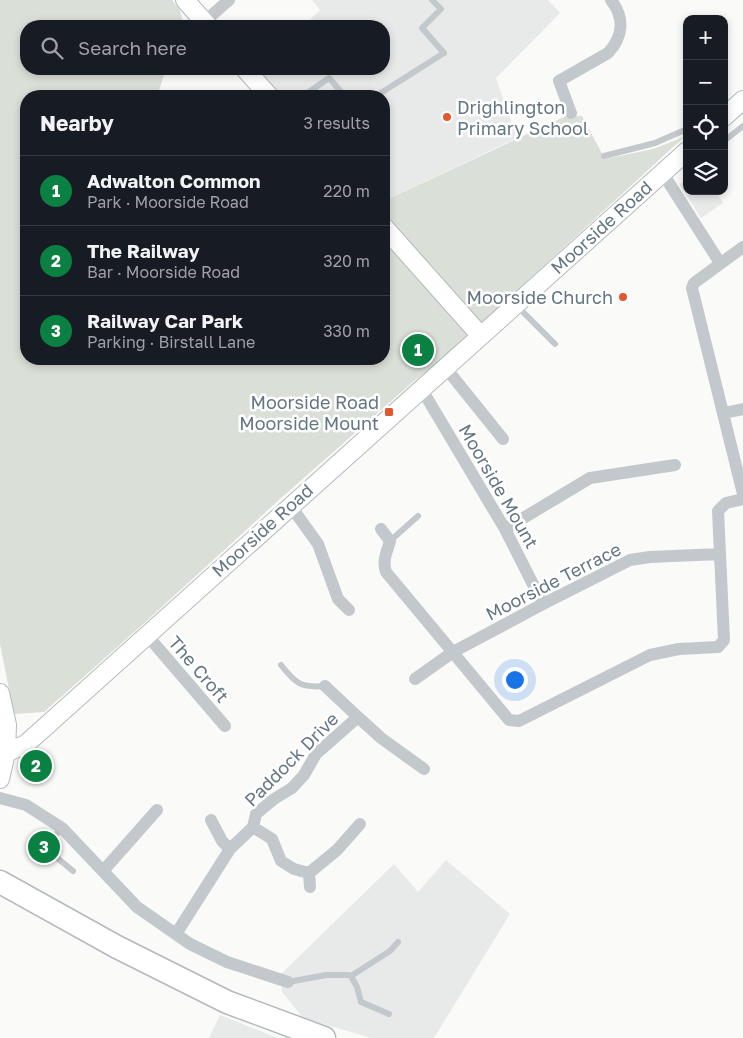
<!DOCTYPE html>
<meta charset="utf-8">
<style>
body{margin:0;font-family:"Golos Text",sans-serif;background:#242831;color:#f1f3f6}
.controls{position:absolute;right:15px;top:15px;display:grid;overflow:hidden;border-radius:10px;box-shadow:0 2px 8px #0003}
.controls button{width:45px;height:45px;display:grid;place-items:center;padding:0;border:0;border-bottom:1px solid #363941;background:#171b24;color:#f1f3f6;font:25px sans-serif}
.you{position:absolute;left:514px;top:679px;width:18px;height:18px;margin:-12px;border:4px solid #fff;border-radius:50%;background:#1a73e8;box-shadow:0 0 0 8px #1a73e833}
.badge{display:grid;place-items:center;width:32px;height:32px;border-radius:50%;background:#0b8043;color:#fff;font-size:16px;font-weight:700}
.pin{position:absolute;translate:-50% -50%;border:2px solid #fff;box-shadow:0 1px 5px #0006}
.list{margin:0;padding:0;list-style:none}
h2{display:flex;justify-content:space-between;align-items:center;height:65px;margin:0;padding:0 20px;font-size:21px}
h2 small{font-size:16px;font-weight:400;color:#9ea1a6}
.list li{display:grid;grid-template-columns:32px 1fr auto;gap:15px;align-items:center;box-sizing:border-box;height:70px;padding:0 20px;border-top:1px solid #363941}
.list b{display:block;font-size:19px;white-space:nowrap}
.list p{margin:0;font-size:16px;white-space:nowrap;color:#9ea1a6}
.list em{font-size:16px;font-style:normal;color:#9ea1a6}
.icon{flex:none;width:28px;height:28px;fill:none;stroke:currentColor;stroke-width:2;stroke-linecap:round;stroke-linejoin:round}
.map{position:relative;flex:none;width:743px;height:1038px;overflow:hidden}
.search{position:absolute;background:#171b24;box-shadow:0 2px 8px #0003;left:20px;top:20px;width:370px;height:55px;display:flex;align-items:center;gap:12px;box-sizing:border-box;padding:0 18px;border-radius:20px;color:#9ea1a6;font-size:19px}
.panel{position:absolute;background:#171b24;box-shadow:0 2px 8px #0003;left:20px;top:90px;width:370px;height:275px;border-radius:20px}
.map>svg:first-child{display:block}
.built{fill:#e8e9e9}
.green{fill:#dadfd7}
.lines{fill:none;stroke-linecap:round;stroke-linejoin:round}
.secondary-casing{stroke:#b3babf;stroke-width:20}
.highway-casing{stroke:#b4b9bd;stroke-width:25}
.lane{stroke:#c3c8cc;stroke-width:6}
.street{stroke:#c3c8cc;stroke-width:12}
.secondary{stroke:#fff;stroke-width:18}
.highway{stroke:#fff;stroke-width:22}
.poi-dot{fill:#e4572e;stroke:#fff;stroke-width:2}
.labels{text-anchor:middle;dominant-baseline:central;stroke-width:5;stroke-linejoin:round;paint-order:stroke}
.poi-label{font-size:18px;fill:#657683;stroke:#fff;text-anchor:end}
.street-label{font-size:18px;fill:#657683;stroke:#fff}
</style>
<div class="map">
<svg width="743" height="1038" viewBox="0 0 743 1038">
<rect width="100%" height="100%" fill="#fafaf8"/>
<path class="built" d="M 312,0 L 548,0 L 560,13 L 496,78 L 517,138 L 384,201 L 384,96 L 280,96 L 257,69 L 384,69 L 384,26 L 303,26 L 320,10 Z
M 687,179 L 687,191 L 716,191 L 723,203 L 701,218 L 679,184 Z
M 446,860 L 510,914 L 434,1038 L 371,1038 L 303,1018 L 282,992 L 281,974 L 394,864 L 418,892 Z
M 220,1015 L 278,1038 L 209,1038 Z"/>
<path class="green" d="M 0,0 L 172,0 L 180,10 L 184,26 L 26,26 L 26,69 L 166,69 L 157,96 L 26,96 L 26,359 L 384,359 L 384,201 L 566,116 L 582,116 L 605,159 L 653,149 L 684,137 L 511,296 L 460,341 L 440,362 L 415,380 L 280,499 L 141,626 L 44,712 L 14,714 L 0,644 Z"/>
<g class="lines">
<defs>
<path id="secondary" d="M 185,0 L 208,26
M 245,69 L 269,96
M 724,117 L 743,100
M 384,227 L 480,335
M 0,693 L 7,725 L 6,753 L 0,779
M 6,753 L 26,744 L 687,151"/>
<path id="highway" d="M 0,882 L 117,947 L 227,1002 L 324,1038"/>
</defs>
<use href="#secondary" class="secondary-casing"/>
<use href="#highway" class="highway-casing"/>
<path class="lane" d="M 303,96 L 329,78 L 343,94 L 340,96
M 376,96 L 444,53 L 422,28 L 441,9 L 432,0
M 724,141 L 743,126
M 604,156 L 655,143 L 687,129
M 516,305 L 555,344
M 390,541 L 418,516
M 281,665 C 296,684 301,688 325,686
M 62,828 L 44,847 L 73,871
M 351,976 L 390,951 L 398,942
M 288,982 L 326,975 L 348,975 L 351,976 L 357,987 L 361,1002 L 389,1014"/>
<path class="street" d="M 204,22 L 229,0
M 571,113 L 559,81 L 608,53 C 623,37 625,18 611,0
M 662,172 L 720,263
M 743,247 L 694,283 L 692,288 L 743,494
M 445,367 L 503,439
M 421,388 L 505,529 L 543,604
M 724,413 L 743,409
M 290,505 L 318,544 L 338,599 L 349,610
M 381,529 L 390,541 C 387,552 382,561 386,572 L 509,720 L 519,721 L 650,655 L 679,649 L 718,647 L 724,640 L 718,511 L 726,503 L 743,499
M 505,529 L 590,478 L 675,465
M 146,634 L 225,726
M 415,679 L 453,652 L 543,604 L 630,560 L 650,557 L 720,554
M 325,686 L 358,717
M 0,798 L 26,805 L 62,828 L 137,907 L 190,944 L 227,962 L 288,982
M 211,820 L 222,841 L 230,849
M 253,827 L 272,839 L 281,861 L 294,869 L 309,873 L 337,850 L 360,824
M 103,871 L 157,810
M 309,873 L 310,887
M 176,934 L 230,849 L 253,827 L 256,814 L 274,799 L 292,788 L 304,775 L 316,754 L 358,717 L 381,738 L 424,769"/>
<use href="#secondary" class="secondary"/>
<use href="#highway" class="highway"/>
</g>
<g class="poi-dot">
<circle cx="447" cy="117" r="5"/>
<circle cx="623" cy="297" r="5"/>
<rect x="384" y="407" width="10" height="10" rx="2.5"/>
</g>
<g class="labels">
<g class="poi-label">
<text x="457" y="107" text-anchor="start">Drighlington<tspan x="457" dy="21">Primary School</tspan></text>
<text x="613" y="297">Moorside Church</text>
<text x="379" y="402">Moorside Road<tspan x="379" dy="21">Moorside Mount</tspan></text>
</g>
<g class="street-label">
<text transform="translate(601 227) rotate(-42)">Moorside Road</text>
<text transform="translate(499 486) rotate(60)">Moorside Mount</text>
<text transform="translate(262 530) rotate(-42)">Moorside Road</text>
<text transform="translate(553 581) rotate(-27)">Moorside Terrace</text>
<text transform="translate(199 669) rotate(49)">The Croft</text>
<text transform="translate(291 759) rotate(-45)">Paddock Drive</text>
</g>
</g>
</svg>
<div class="controls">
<button>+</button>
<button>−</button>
<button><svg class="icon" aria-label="locate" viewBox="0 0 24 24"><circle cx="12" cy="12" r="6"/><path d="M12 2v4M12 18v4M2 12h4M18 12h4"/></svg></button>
<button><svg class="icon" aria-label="layers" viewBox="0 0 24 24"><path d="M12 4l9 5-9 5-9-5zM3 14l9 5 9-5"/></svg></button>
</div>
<div class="you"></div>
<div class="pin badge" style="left:418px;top:350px">1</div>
<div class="pin badge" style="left:36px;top:766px">2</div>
<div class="pin badge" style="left:44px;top:847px">3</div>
<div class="search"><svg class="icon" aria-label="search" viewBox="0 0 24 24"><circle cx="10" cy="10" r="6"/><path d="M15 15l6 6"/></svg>Search here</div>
<section class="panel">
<h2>Nearby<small>3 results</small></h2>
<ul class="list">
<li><span class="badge">1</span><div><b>Adwalton Common</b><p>Park · Moorside Road</p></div><em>220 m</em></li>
<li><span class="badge">2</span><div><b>The Railway</b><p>Bar · Moorside Road</p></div><em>320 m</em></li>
<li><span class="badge">3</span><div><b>Railway Car Park</b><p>Parking · Birstall Lane</p></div><em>330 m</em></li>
</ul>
</section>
</div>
